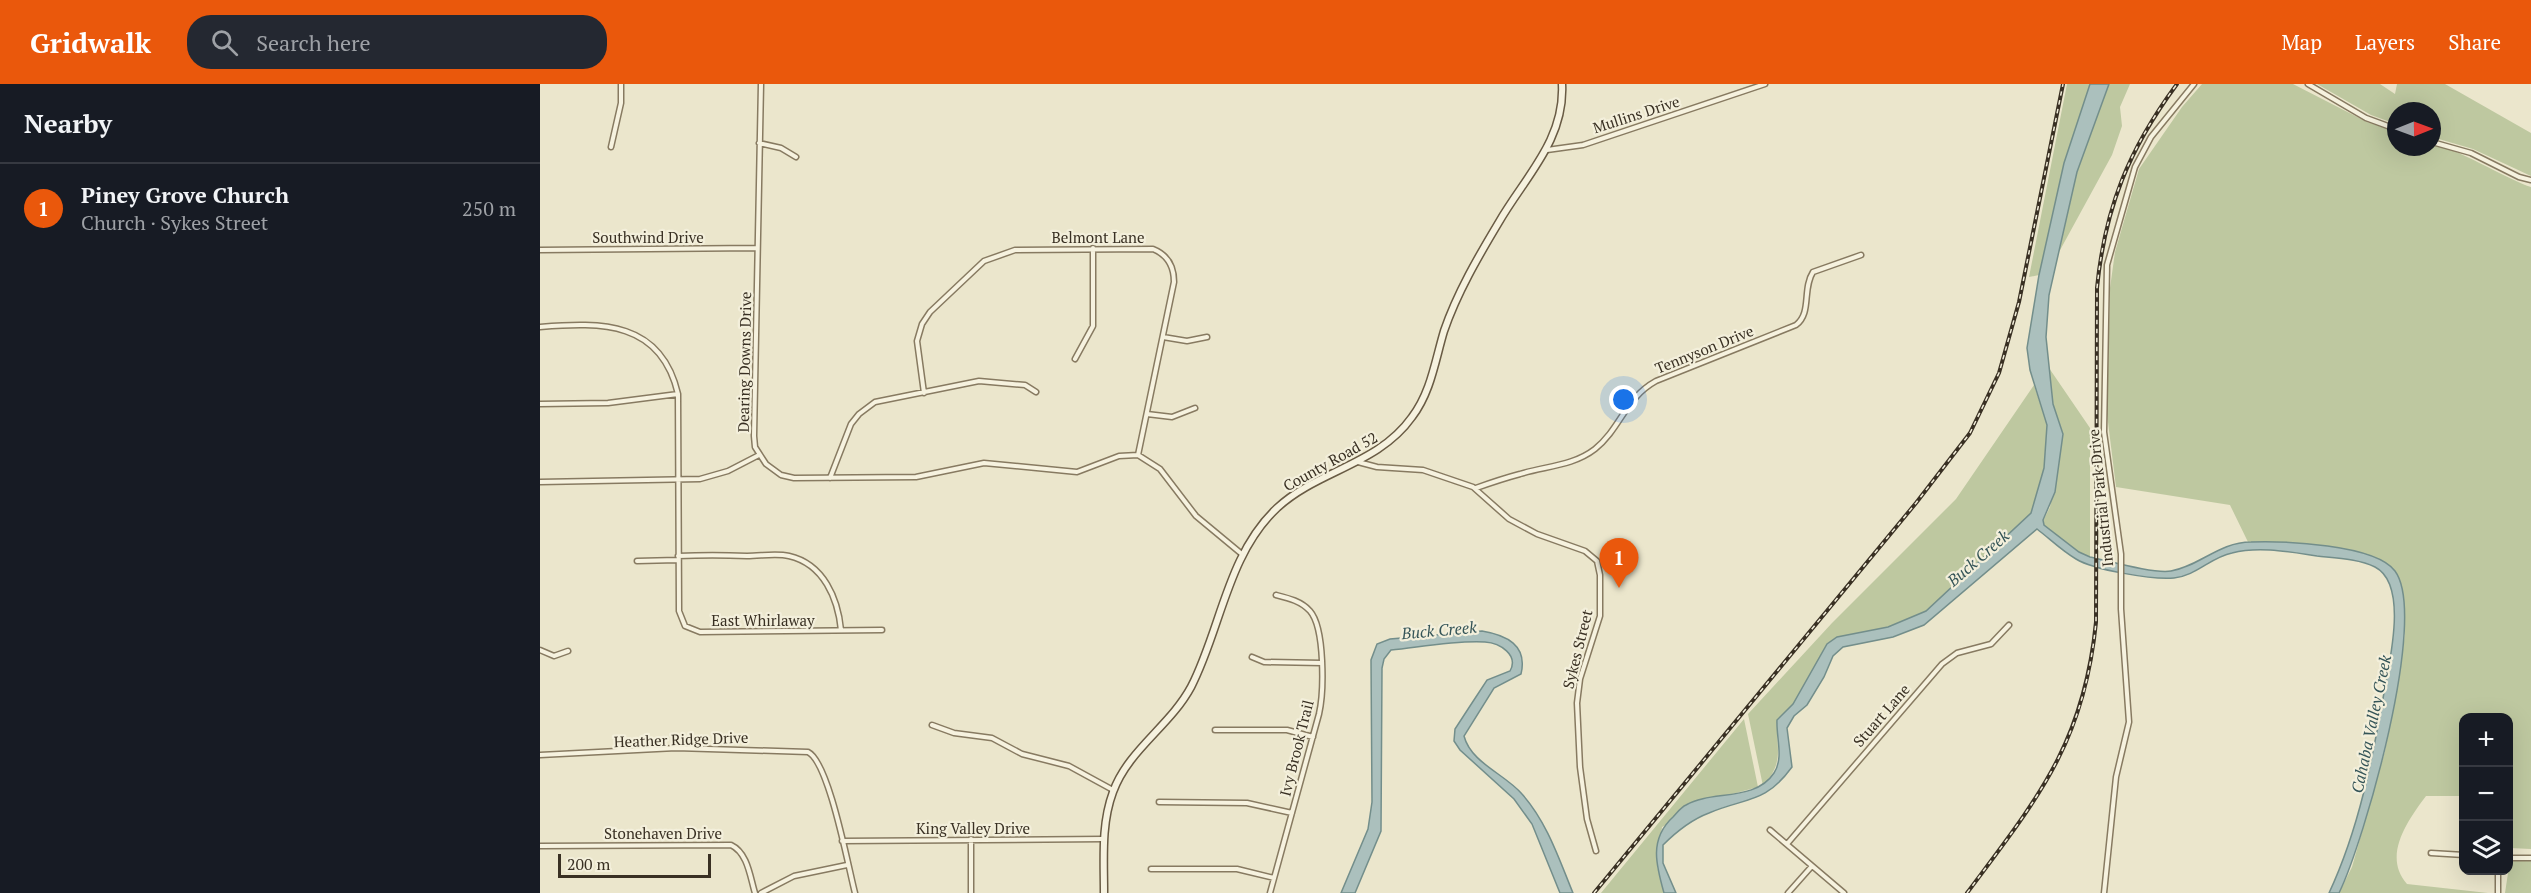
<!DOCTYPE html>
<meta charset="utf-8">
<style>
body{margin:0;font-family:"PT Serif",serif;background:#242831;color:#f1f3f6}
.controls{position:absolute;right:18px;bottom:18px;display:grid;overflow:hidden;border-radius:12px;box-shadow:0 6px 24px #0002}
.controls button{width:54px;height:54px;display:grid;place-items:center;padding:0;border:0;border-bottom:2px solid #363941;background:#171b24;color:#f1f3f6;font:30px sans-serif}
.compass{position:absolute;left:1847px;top:18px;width:54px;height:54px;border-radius:50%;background:#171b24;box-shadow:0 6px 24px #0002;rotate:89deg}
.scale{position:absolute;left:18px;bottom:15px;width:153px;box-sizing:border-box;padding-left:6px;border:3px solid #393023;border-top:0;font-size:16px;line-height:21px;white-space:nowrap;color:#393023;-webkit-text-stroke:4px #f3efdb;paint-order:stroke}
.you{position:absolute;left:1084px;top:316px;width:21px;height:21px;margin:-15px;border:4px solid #fff;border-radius:50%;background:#1a73e8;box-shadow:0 0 0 9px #1a73e833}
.badge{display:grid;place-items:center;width:39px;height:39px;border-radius:50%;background:#ea580c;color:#fff;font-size:20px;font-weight:700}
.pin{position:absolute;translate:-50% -50px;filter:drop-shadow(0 2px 3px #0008)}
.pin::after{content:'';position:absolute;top:32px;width:21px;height:18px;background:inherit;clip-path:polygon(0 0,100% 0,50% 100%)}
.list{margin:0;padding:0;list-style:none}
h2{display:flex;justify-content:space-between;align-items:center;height:78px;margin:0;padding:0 24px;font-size:26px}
h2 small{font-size:20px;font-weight:400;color:#9ea1a6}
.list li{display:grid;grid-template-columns:39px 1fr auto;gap:18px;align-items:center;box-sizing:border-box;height:90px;padding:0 24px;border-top:2px solid #363941}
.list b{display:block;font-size:22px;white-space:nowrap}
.list p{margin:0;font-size:20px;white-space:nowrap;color:#9ea1a6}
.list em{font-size:20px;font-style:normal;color:#9ea1a6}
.icon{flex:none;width:33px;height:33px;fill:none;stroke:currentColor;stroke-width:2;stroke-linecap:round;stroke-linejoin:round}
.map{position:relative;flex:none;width:1991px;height:809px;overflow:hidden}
header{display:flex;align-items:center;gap:36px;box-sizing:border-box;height:84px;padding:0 30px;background:#ea580c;color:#fff}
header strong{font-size:28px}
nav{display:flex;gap:33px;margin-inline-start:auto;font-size:21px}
.search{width:420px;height:54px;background:#242831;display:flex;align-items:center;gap:15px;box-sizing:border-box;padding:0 21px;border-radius:24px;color:#9ea1a6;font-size:22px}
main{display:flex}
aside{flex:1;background:#171b24}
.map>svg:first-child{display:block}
.green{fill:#bec8a0}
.water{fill:#abc0bd;stroke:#738e8b;stroke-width:1.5}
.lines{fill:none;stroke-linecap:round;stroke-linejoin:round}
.street-casing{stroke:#877a61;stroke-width:7}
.secondary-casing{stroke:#695b44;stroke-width:9}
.street{stroke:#f6f2df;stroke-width:4}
.secondary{stroke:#f6f2df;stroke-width:6}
.rail-casing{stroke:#393023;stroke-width:4}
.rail{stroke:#f3efdb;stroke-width:1.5;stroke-dasharray:4.5;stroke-linecap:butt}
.labels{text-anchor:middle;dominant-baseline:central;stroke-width:4.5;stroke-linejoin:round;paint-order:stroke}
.street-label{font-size:15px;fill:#393023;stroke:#f3efdb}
.water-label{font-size:16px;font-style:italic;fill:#345457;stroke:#f3efdb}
</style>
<header>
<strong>Gridwalk</strong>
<div class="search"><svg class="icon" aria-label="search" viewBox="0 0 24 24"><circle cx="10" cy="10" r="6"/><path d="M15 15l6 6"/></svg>Search here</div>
<nav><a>Map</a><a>Layers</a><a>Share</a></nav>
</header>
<main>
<aside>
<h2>Nearby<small></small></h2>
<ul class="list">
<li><span class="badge">1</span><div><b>Piney Grove Church</b><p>Church · Sykes Street</p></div><em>250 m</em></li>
</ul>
</aside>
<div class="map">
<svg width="1991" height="809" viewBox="0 0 1991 809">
<rect width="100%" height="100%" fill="#ebe6cc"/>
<path class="green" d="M 1527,0 L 1550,0 L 1524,79 L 1499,191 L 1489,193 Z
M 1569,0 L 1590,0 L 1580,23 L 1582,42 L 1572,71 L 1519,168 L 1537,88 Z
M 1662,0 L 1753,0 L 1827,38 L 1856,48 L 1856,63 C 1868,63 1883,62 1892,61 C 1910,60 1968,96 1991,103 L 1991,765 L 1970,764 L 1968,634 L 1924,634 L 1923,712 L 1886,712 C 1868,736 1842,772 1867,800 L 1948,809 L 1799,809 L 1812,783 L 1845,667 L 1859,593 L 1865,550 L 1855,487 L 1746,458 L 1708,458 L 1690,421 L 1576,403 L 1567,330 L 1570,204 L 1575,168 L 1599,85 L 1642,23 Z
M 1777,0 L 1840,0 L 1855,10 L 1857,0 L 1905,0 L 1991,49 L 1991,92 L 1933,65 L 1892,53 L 1892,27 L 1856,27 L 1856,40 L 1831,31 Z
M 1509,284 L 1550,344 L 1550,473 L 1539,468 L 1504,441 L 1503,437 L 1510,423 L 1523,350 L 1513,320 Z
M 1494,301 L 1507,341 L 1504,384 L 1491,429 L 1386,527 L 1348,543 L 1297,553 L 1287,560 L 1253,620 L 1237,636 C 1236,666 1245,677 1223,702 L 1208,630 L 1292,539 L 1416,415 Z
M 1204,635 L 1218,703 L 1192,710 L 1122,743 L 1117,782 L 1124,809 L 1061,809 Z
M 1970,776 L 1991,777 L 1991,809 L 1965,809 Z"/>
<path class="water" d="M 1550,0 L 1569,0 L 1537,88 L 1509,211 L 1506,253 L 1513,320 L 1523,350 L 1515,408 L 1503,436 L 1504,441 L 1539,468 L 1550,473 C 1569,477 1614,490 1631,487 C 1660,482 1679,458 1711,458 C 1743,457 1835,460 1855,487 C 1889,533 1824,758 1799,809 L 1789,809 C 1819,745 1833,673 1845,603 C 1850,575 1868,500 1835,483 C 1819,475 1795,474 1777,472 C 1750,468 1719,462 1692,469 C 1671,473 1656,492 1634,494 C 1613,496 1554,486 1536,475 C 1522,467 1510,455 1497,445 L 1384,541 L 1353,553 L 1303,563 L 1293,572 L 1284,593 L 1267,621 L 1254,632 L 1247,644 L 1252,683 C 1225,720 1207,713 1169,729 C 1153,735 1135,749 1123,761 L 1123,779 L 1136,809 L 1124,809 C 1116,781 1109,755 1133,733 C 1137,729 1141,723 1146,721 C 1171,706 1215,718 1234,689 C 1244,674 1236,653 1237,636 L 1253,620 L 1287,560 L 1297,553 L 1348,543 L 1386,527 L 1491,429 L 1504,384 L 1507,341 L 1490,286 L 1487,264 L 1499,191 L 1524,79 Z
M 942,547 C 966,551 988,561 981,590 L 954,604 L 924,652 C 931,679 965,690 982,710 C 1007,738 1019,775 1033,809 L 1020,809 L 992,740 L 974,715 L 920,666 L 914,657 L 915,645 L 930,622 L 947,596 L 970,587 C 979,571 960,559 945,558 C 917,556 880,563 851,566 L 844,575 L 842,584 L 841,747 L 815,809 L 801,809 L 828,745 L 832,718 L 831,576 L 837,560 L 850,555 Z"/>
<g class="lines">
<defs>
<path id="street" d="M 221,0 L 214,352 L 215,363 L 226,380 L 241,391 L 254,394 L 376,393 L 444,379 L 537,388 L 579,372 L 598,371 L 620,385 L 656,432 L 703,471
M 1768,0 L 1826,34 L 1856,45
M 1892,58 L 1931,69 L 1979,93 L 1991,96
M 219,59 L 241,64 L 256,73
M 71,63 L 81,19 L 81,0
M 1007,66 L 1043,61 L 1225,0
M 0,166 L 217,164
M 0,243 C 62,238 121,237 138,310 L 139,527 L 145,542 L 160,548 L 342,546
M 623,253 L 647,257 L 667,253
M 535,275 L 553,242 L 553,164
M 384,309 L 377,257 L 382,240 L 390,228 L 444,177 L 475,166 L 613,165 C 628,171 634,182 634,198 L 598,371
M 0,320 L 68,319 L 138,310
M 607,330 L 632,333 L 655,324
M 818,378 L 837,383 L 883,386 L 933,403 L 969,435 L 997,450 L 1045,467 L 1057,477 L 1060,491 L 1060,532 L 1040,595 L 1037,619 L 1040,683 L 1047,735 L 1056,767
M 290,394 L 311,340 L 319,330 L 335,318 L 439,297 L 485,301 L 496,308
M 0,398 L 160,395 L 188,387 L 219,371
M 936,404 C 950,399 965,394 980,390 C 1006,382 1033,382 1055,365 C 1081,344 1085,314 1116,297 L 1256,241 C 1272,229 1262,205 1273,188 L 1321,171
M 138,472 C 161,471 184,471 207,472 C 221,472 236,469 249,472 C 284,480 298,515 301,546
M 97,477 L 137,476
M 0,566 L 14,572 L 28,567
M 712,573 L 724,578 L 782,579
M 392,641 L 414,649 L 452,654 L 482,670 L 529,682 L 573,706
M 675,646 L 747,646 L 773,653
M 0,671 L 136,664 L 268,668 C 289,678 308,782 315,809
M 619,718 L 707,719 L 752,729
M 1230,746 L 1304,809
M 431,755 L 431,809
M 302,757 L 564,755
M 1247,760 L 1402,580 L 1417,569 L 1451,560 L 1469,541
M 0,762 L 191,761 C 208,769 210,793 215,809
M 1891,769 L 1924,771
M 1968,774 L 1991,774
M 611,785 L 697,785 L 734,794
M 221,809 L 254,792 L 307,781
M 730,809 L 779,630 C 784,608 785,544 770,527 C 761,517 748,514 736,511
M 1248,809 L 1272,782
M 1564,809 L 1576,693 L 1589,638 L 1581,525 L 1581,470 L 1564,348 L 1567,181 L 1595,83 L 1611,53 L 1654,0
M 1958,809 L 1958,786"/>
<path id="secondary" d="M 564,809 C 564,775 561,740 573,708 C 588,666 630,642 651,603 C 681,545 687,471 737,424 C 778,386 838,381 872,333 C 891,308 895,277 904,247 C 917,209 938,173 959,138 C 985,93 1025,56 1022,0"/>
</defs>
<use href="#street" class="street-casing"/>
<use href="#secondary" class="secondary-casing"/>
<use href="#street" class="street"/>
<use href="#secondary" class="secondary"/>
<defs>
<path id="rail" d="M 1054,809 L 1376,419 L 1430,349 L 1459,289 L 1479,218 L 1523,0
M 1427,809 C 1497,715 1544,660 1556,538 L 1557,204 C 1565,123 1589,65 1637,0"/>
</defs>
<use href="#rail" class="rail-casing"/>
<use href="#rail" class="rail"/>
</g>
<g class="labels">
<g class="street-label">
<text transform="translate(1096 30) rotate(-18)">Mullins Drive</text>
<text x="108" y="153">Southwind Drive</text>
<text x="558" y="153">Belmont Lane</text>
<text transform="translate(1164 265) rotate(-22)">Tennyson Drive</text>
<text transform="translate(204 278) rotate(-89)">Dearing Downs Drive</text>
<text transform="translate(790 377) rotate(-29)">County Road 52</text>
<text transform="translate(1560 414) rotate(-96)">Industrial Park Drive</text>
<text x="223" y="536">East Whirlaway</text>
<text transform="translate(1037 565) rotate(-76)">Sykes Street</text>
<text transform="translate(1341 631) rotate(-49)">Stuart Lane</text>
<text transform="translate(141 655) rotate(-2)">Heather Ridge Drive</text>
<text transform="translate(756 664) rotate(-76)">Ivy Brook Trail</text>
<text x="433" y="744">King Valley Drive</text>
<text x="123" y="749">Stonehaven Drive</text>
</g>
<g class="water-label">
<text transform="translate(1438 474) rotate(-41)">Buck Creek</text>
<text transform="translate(899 546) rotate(-5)">Buck Creek</text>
<text transform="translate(1831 640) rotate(-78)">Cahaba Valley Creek</text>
</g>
</g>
</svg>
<div class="controls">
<button>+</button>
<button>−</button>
<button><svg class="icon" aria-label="layers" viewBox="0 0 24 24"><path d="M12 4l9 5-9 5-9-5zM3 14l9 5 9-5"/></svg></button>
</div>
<svg class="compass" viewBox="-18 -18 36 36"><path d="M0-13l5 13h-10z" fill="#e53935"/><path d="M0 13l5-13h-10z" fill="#9ea1a6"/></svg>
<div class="scale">200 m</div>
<div class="you"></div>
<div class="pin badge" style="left:1079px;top:504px">1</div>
</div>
</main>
